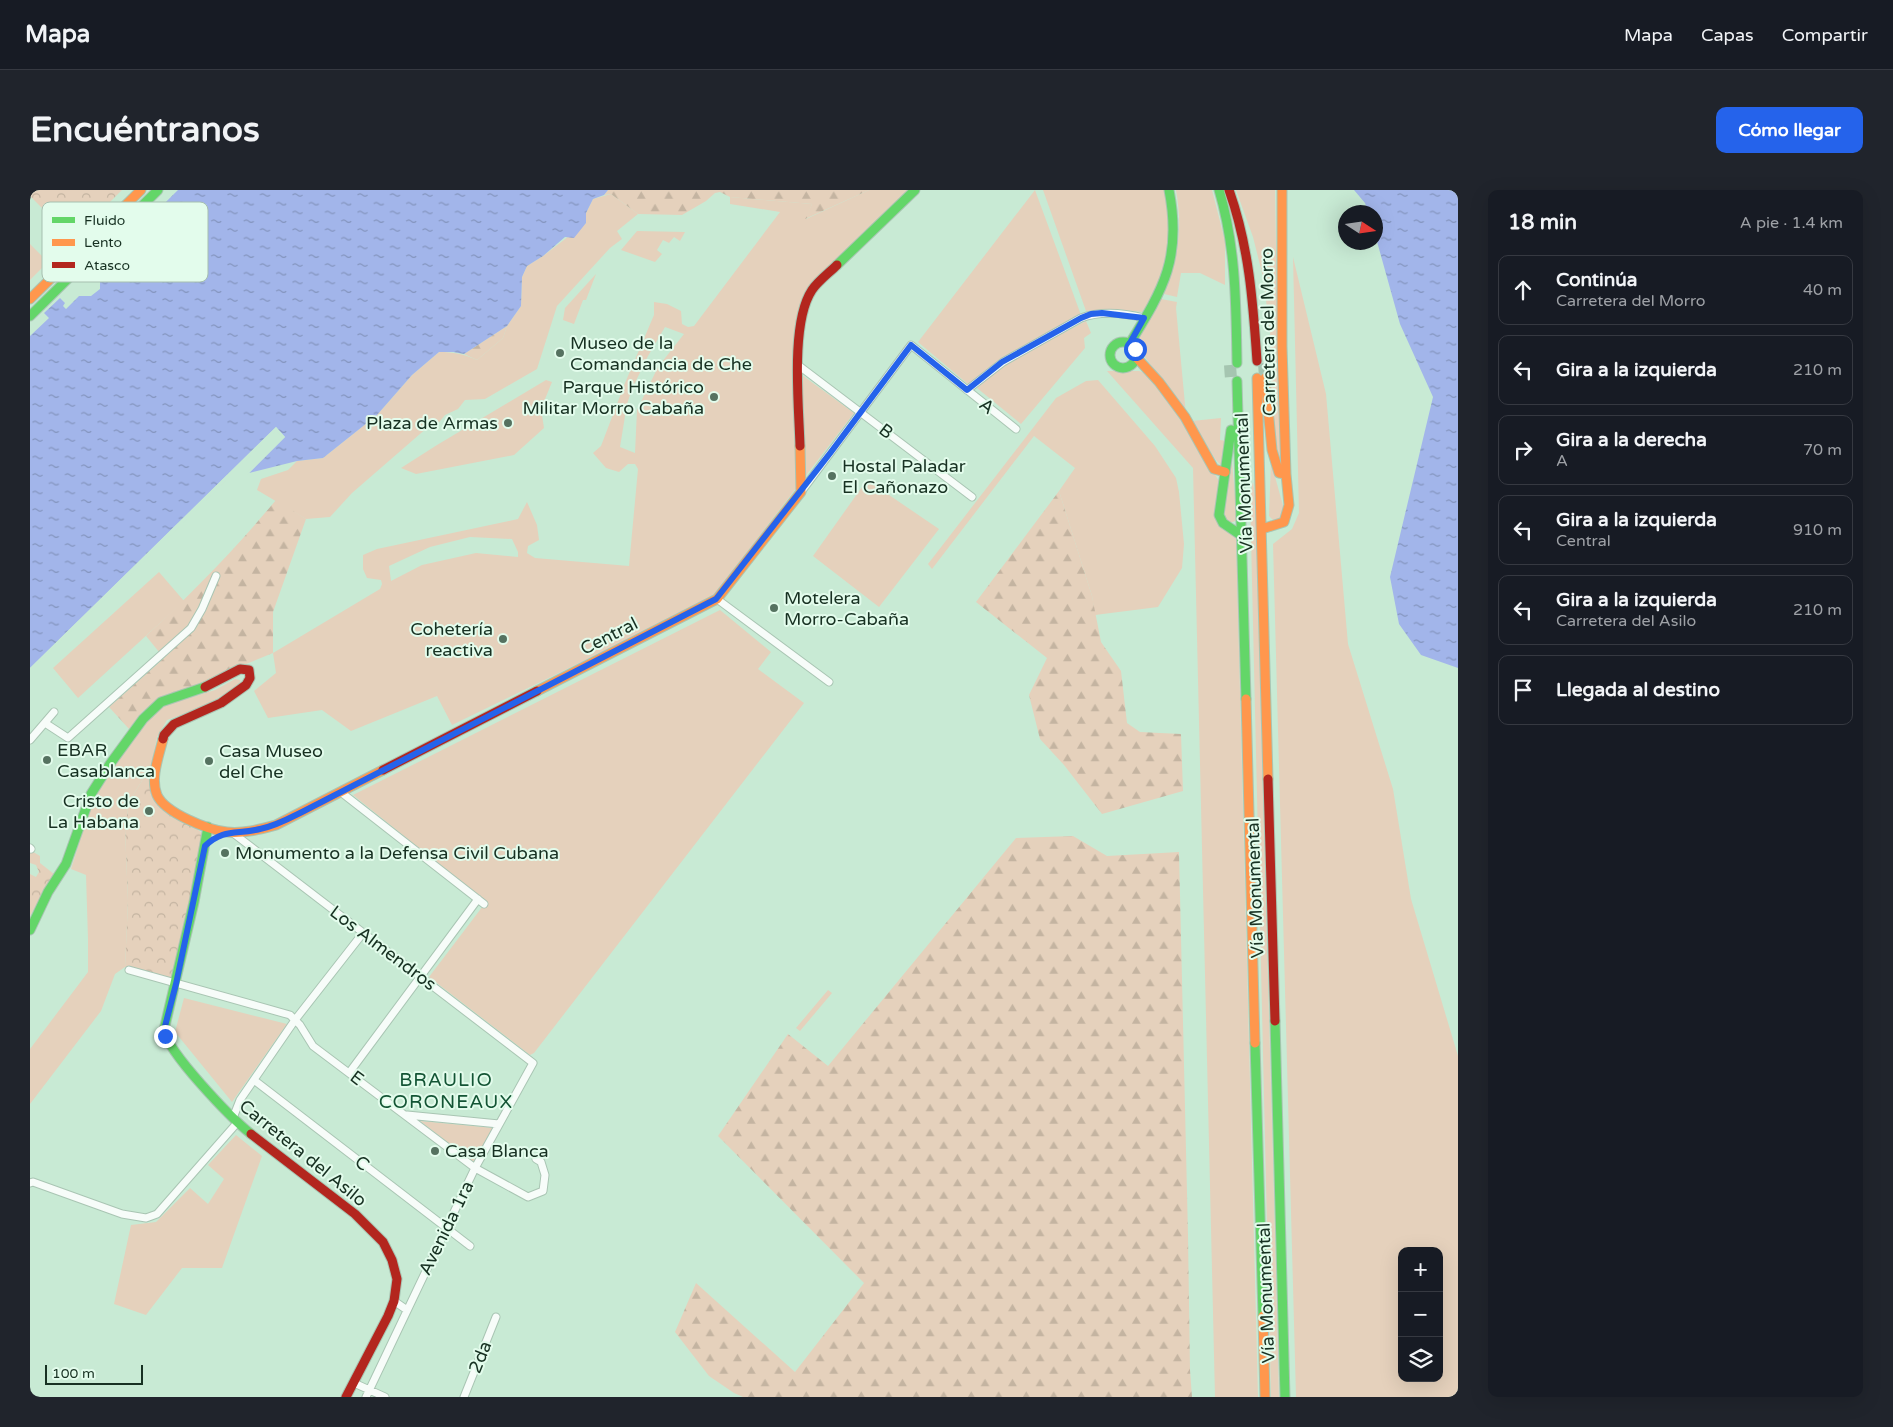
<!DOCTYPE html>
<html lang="es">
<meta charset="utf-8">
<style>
body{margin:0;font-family:"Varela Round",sans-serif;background:#20242c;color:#f1f3f6}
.controls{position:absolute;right:15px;bottom:15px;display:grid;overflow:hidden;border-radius:10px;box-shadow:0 5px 20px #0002}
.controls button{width:45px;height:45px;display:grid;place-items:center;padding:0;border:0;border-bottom:1px solid #363941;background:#171b24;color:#f1f3f6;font:25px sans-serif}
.compass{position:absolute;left:1308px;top:15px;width:45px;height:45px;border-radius:50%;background:#171b24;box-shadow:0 5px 20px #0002;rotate:102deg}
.scale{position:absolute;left:15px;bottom:12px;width:98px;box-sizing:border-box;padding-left:5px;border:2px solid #173122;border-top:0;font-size:14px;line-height:18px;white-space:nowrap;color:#173122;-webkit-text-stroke:4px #e3fcec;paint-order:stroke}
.stop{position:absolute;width:15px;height:15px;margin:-11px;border:4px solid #2563eb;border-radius:50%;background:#fff}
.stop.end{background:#2563eb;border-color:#fff;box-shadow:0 1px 5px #0008}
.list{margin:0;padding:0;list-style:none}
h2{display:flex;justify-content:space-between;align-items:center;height:65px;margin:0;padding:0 20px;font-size:21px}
h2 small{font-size:16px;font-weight:400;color:#9ea1a6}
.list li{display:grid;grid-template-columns:32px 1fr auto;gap:15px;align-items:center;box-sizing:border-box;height:70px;margin:0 10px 10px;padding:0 10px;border:1px solid #363941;border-radius:10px}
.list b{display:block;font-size:19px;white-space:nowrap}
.list p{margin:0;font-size:16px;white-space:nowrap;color:#9ea1a6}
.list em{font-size:16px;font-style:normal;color:#9ea1a6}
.icon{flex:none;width:28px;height:28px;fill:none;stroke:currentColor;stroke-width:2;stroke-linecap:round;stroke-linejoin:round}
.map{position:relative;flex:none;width:1428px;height:1207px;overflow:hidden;border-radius:10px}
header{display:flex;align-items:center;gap:30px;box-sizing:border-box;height:70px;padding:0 25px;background:#171b24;border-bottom:1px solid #363941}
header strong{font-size:24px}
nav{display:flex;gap:28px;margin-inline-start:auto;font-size:18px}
.intro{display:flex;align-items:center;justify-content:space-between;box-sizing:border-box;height:120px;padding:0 30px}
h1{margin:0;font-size:35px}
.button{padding:12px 22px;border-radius:10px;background:#2563eb;color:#fff;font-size:18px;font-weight:700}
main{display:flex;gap:30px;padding:0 30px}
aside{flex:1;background:#171b24;border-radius:10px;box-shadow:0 5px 20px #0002}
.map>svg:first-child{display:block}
.grass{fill:#e5d1bc;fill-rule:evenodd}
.forest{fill:url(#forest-firs)}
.park{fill:url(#park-crowns)}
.water{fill:url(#water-ripples)}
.pier{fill:#c8ead4}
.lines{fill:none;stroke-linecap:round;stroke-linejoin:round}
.highway-tunnel{stroke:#a5c5b0;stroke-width:12;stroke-dasharray:12 6;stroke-linecap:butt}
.street-casing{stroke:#a9c5b3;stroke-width:9}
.fast-casing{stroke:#a9c5b3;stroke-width:11}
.slow-casing{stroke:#a9c5b3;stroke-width:11}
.jam-casing{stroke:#a9c5b3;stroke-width:11}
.street{stroke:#f7fcf9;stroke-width:7}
.fast{stroke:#63d668;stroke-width:9}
.slow{stroke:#ff974d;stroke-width:9}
.jam{stroke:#b3261e;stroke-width:9}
.route{stroke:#2563eb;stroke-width:6}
.poi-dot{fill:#557260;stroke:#e3fcec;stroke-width:2}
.labels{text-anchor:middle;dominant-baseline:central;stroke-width:4;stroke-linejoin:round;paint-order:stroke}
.street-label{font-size:18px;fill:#173122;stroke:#e3fcec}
.poi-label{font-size:18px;fill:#173122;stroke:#e3fcec;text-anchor:start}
.neighbourhood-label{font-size:19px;letter-spacing:1px;fill:#135434;stroke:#e3fcec}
.key{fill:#e3fcec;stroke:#a6bfaf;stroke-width:1}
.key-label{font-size:14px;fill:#173122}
</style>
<header>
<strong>Mapa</strong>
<nav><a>Mapa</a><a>Capas</a><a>Compartir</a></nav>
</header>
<div class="intro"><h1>Encuéntranos</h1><a class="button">Cómo llegar</a></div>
<main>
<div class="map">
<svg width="1428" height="1207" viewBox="0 0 1428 1207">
<defs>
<pattern id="forest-firs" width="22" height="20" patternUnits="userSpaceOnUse" patternTransform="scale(1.25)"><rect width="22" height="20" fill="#e5d1bc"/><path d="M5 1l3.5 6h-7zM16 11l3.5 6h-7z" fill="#c4b4a1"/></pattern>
<pattern id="park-crowns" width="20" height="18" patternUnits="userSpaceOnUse" patternTransform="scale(1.25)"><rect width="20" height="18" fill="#e5d1bc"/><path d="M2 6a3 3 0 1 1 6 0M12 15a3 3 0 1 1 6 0" fill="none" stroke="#c4b4a1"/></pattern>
<pattern id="water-ripples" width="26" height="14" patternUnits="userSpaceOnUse" patternTransform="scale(1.25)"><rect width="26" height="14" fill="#a2b5ea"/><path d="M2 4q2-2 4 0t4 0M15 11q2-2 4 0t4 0" fill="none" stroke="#8394bd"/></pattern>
</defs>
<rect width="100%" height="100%" fill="#c8ead4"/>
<path class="grass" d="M 839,0 L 878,0 L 778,98 L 769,121 L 765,180 L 824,223 L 681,409 L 422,535 L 407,506 L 321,541 L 292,520 L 238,528 L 224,501 L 246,483 L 243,463 L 350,399 L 352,394 L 351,390 L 337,388 L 333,379 L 333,365 L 347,359 L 488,329 L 497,312 L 507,335 L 509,350 L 498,356 L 497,363 L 505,368 L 599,376 L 608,279 L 605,274 L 598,274 L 589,282 L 576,278 L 563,263 L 571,256 L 595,193 L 624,125 L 624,112 L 637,114 L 651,121 L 652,134 L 658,137 L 664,136 L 750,22 L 700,14 L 700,7 L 782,14 L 776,29 ZM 635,137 L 654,144 L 628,177 L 607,220 L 605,263 L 590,257 L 597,214 L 602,199 L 618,166 ZM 440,347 L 482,349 L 488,362 L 488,367 L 446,363 L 392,375 L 361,391 L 359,376 L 400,357 Z
M 1005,0 L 1051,125 C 1012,146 974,167 939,195 L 888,152 Z
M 1013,0 L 1135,0 C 1147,39 1137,90 1112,122 L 1085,119 L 1056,121 Z
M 1146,0 L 1182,0 L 1195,51 L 1195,95 L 1170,83 L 1151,83 L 1147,107 L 1134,104 C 1148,65 1153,41 1146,0 Z
M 1206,0 L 1245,0 L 1248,173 L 1252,281 L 1242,233 L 1240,142 L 1233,87 L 1223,47 Z
M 581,4 L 608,24 L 587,41 L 592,49 L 580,58 L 527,116 L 507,179 L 455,209 L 435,210 L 428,219 L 415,225 L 402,241 L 398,237 L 322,303 L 300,327 L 276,329 L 227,300 L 231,289 L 258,280 L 267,271 L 293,268 L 347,225 L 382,185 L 409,162 C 423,162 434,164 447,170 L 473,148 L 477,136 L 491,116 L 492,87 L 497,76 L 513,66 L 556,33 L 556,23 L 563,9 Z
M 607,41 L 655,42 L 650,51 L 644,47 L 639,53 L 633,50 L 627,60 L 632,64 L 625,72 L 591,60 Z
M 0,54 L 18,72 L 0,90 Z
M 1263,67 L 1296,204 L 1318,454 L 1363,599 L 1381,709 L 1428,866 L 1428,1207 L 1266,1207 L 1243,354 L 1262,339 L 1269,323 ZM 1372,1061 L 1409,1061 L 1409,1188 L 1372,1188 Z
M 566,84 L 556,110 L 553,110 L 544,134 L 533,130 L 535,118 Z
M 1131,109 L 1147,112 L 1146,118 L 1156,225 L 1112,163 L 1108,148 Z
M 1056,131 L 1061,143 L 1054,148 L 1055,158 L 991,234 L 947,198 L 973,175 Z
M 1077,181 L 1109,181 L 1115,183 L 1127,197 L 1154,232 L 1190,293 L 1186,327 L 1206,346 L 1228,1207 L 1185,1207 L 1163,278 Z
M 516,190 L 522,192 L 511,219 L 514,238 L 484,265 L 386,284 L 371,278 L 407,255 Z
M 1068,190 L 1125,256 L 1146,288 L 1149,302 L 1154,354 L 1152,378 L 1128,417 L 1065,425 L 1062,406 L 1029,301 L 1045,278 L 1004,246 L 902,379 L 898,374 L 1026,208 L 1056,191 Z
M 1191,228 L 1190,250 L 1196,251 L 1191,275 L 1185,269 L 1162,231 Z
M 1202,271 L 1207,330 L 1203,332 L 1195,332 L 1192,326 Z
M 1241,272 L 1255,323 L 1253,329 L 1243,330 L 1239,326 Z
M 837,290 L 909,339 L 849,417 L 783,366 Z
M 1223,292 L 1226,313 C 1232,611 1242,909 1249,1207 L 1241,1207 L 1220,305 Z
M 129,382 L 154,411 L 48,508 L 23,478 Z
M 690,420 L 741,462 L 728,479 L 774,513 L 504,863 L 500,865 L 399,787 L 456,712 L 323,605 Z
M 205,489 L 210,490 L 211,495 L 170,518 L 137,530 L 127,547 L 122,574 L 99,612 L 95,639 L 98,711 L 95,777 L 85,784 L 71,821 L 0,914 L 0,859 L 58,782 L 58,749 L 56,685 L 41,679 L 62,612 L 77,586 L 123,524 L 136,515 L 185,500 Z
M 798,800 L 802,803 L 770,841 L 766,838 Z
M 154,808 L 257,834 L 202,912 L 145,842 Z
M 390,931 L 464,938 L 443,972 Z
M 206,945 L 232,966 L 192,1078 L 152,1078 L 116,1125 L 84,1114 L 101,1035 L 126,1032 L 160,998 L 178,1014 L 194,989 L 178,975 Z"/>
<path class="forest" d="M 578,0 L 839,0 L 775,29 L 782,14 L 700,7 L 690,2 L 685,3 L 676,11 L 652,25 L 608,24 L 581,4 L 574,5 Z
M 477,136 L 473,148 L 447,170 L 434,164 Z
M 1029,301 L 1062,406 L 1071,452 L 1091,481 L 1097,533 L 1110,542 L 1151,544 L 1153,601 L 1072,624 L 1034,575 L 1010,549 L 999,505 L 1017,468 L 946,412 Z
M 246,310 L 276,329 L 243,422 L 243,463 L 151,501 L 132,506 L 112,522 L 99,539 L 79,517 L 134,468 L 116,446 C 162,403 206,358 246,310 Z
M 1043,646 L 1077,666 L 1149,662 L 1158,1045 L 1160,1180 L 1162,1207 L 713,1207 L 704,1203 L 679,1186 L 645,1142 L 666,1093 L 765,1182 L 834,1093 L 688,946 L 758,844 L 798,876 L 986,648 Z"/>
<path class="park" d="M 0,0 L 92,0 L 43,49 L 0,6 Z
M 122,574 L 122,595 L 127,608 L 172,643 L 173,652 L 143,789 L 95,777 L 98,711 L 95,639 L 99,612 Z
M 0,660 L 10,666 L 10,673 L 24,684 L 0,726 L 0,684 L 6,687 L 9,682 L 6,675 L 0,673 Z"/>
<path class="water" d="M 148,0 L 578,0 L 574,5 L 563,9 L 556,23 L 556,33 L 544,48 L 535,47 L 513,66 L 497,76 L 492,87 L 491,116 L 477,136 L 434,164 L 423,162 L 409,162 L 382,185 L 347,225 L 293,268 L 267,271 L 219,283 L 255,247 L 246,237 L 0,478 L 0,146 L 19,128 L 14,123 L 30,108 L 35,113 L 33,116 L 36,119 L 49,106 L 61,106 L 70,99 L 70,86 L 66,81 Z
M 1324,0 L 1428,0 L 1428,478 L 1391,465 L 1369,434 L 1360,387 L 1403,207 L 1370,134 L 1346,48 L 1346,22 L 1338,22 L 1335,13 Z"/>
<path class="pier" d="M 246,237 L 255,247 L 217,285 L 217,282 L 252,247 L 246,241 L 116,370 L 0,481 L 0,478 Z"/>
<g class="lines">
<path class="highway-tunnel" d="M 1234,173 L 1235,187
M 1200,175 L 1201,189"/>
<defs>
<path id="street" d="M 768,175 L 942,307
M 937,200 L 973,172 L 1051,128 C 1072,120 1094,123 1114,128
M 771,302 L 881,155 L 986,239
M 687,409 L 799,492
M 15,533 L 38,548 L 161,438 L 172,419 L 186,386
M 0,550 L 24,522
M 312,603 L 454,714
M 203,643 L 503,873 L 445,978 L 336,1207
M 0,658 L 1,659
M 99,780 L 260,825 L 270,835 L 283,856 L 445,978 L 498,1007 L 513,1001 L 515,985 L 511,972 L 506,969
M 319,883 L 448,709
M 224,890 L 440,1056
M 377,925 L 469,934
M 203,928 L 210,910 L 265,830 L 333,743
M 0,993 L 3,992 L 92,1024 L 116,1028 L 127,1024 L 207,933
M 364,1111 L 377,1120
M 324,1193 L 355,1207
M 434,1207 L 466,1127"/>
<path id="fast" d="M 1189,0 C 1206,57 1206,114 1207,173
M 807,75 L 885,0
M 0,126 L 128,0
M1080 165a13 13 0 1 1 26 0a13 13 0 1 1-26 0Z
M 1100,153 C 1134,98 1152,67 1139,0
M 1207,191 L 1216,509
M 1201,240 L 1189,325 L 1193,333 L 1212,346
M 178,637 L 164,712 L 134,840 C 138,863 201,928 221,944
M 0,740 L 18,702 L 36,674 L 61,604 L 80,574 L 113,529 L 131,512 L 175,497
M 1245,831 L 1255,1207
M 1225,853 L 1233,1126"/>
<path id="slow" d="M 1252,0 L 1252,157 L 1256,284
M 0,109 L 111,0
M 1106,167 L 1129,192 L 1155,227 L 1184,279 L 1195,282
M 1227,188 L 1238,589
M 1232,339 L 1254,332 L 1259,315 L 1256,284 L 1249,283 L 1242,260 L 1235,188
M 507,501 L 687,409 L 771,302 L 770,256
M 1216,509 L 1225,853
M 133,549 C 129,566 120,588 127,605 C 135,623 178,640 197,642 C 213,644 231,639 246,635 L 353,580
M 1233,1126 L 1235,1207"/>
<path id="jam" d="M 1199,0 C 1219,56 1223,112 1227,171
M 770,256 C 769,217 760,133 782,100 C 788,91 799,83 807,75
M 133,549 L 134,545 L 144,534 L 191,513 L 216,495 L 220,488 L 219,480 L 210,479 L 175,497
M 353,580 L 507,501
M 1238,589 L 1245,831
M 221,944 L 325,1024 L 353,1052 L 362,1070 L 367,1089 L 364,1111 L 358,1126 L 316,1207"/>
</defs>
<use href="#street" class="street-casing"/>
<use href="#fast" class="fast-casing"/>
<use href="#slow" class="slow-casing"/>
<use href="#jam" class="jam-casing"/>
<use href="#street" class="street"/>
<use href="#fast" class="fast"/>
<use href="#slow" class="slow"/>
<use href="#jam" class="jam"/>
</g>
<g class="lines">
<path class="route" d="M 135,846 L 134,840 L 146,794 L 175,656 C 194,638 207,645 230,639 C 246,636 260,628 274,621 L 686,409 L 801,262 L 881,155 L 937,200 L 972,172 L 1051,128 L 1061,124 L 1072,123 L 1114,128 L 1100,153 L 1105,159"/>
</g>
<g class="poi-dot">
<circle cx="530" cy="163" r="5"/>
<circle cx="684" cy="207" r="5"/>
<circle cx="478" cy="233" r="5"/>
<circle cx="802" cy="286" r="5"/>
<circle cx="744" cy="418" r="5"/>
<circle cx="473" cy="449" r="5"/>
<circle cx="17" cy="570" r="5"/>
<circle cx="179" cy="571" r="5"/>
<circle cx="119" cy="621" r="5"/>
<circle cx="195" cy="663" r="5"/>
<circle cx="405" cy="961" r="5"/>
</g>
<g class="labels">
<g class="street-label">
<text transform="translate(1238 142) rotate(-91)">Carretera del Morro</text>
<text transform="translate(957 216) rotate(39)">A</text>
<text transform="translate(856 241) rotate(38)">B</text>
<text transform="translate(1214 293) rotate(-92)">Vía Monumental</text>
<text transform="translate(579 446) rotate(-27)">Central</text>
<text transform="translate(1225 698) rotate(-92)">Vía Monumental</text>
<text transform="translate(353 758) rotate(37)">Los Almendros</text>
<text transform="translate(327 888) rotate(37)">E</text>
<text transform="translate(273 963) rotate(39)">Carretera del Asilo</text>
<text transform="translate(332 973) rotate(38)">C</text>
<text transform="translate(416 1038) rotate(-64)">Avenida 1ra</text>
<text transform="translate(1236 1103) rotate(-92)">Vía Monumental</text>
<text transform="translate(450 1167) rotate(-68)">2da</text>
</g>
<g class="poi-label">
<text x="540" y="153">Museo de la<tspan x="540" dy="21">Comandancia de Che</tspan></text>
<text x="674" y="197" text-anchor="end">Parque Histórico<tspan x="674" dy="21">Militar Morro Cabaña</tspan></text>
<text x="468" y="233" text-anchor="end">Plaza de Armas</text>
<text x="812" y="276">Hostal Paladar<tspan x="812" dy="21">El Cañonazo</tspan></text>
<text x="754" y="408">Motelera<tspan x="754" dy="21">Morro-Cabaña</tspan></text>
<text x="463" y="439" text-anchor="end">Cohetería<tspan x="463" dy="21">reactiva</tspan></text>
<text x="27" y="560">EBAR<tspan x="27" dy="21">Casablanca</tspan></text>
<text x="189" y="561">Casa Museo<tspan x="189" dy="21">del Che</tspan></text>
<text x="109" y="611" text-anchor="end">Cristo de<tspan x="109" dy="21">La Habana</tspan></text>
<text x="205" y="663">Monumento a la Defensa Civil Cubana</text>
<text x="415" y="961">Casa Blanca</text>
</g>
<g class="neighbourhood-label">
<text x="416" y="890">BRAULIO<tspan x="416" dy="22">CORONEAUX</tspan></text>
</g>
</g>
<rect x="12" y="12" width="166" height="80" rx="8" class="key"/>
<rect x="22" y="27" width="23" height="6" fill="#63d668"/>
<rect x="22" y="49" width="23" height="7" fill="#ff974d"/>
<rect x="22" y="72" width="23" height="6" fill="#b3261e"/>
<g class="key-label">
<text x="54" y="35">Fluido</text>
<text x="54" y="57">Lento</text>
<text x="54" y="80">Atasco</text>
</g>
</svg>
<div class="controls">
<button>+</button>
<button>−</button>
<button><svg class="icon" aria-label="layers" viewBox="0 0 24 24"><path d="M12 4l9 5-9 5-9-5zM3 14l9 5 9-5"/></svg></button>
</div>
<svg class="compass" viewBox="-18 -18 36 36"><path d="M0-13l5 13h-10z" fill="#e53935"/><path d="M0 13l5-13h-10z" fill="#9ea1a6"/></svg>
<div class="scale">100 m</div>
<div class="stop" style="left:1105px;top:159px"></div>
<div class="stop end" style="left:135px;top:846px"></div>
</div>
<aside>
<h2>18 min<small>A pie · 1.4 km</small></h2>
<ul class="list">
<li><svg class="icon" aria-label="ahead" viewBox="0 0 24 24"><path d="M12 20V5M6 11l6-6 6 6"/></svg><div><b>Continúa</b><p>Carretera del Morro</p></div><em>40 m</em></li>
<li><svg class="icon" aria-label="left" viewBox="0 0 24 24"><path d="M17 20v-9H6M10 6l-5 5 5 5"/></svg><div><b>Gira a la izquierda</b></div><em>210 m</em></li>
<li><svg class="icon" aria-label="right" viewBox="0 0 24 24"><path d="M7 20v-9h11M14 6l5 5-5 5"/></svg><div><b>Gira a la derecha</b><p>A</p></div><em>70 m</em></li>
<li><svg class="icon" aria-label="left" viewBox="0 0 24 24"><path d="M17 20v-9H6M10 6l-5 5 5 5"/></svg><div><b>Gira a la izquierda</b><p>Central</p></div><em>910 m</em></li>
<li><svg class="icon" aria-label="left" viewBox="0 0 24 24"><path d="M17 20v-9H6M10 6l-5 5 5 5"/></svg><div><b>Gira a la izquierda</b><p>Carretera del Asilo</p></div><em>210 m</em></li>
<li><svg class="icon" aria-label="arrive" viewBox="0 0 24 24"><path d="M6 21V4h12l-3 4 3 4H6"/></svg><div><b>Llegada al destino</b></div></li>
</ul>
</aside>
</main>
